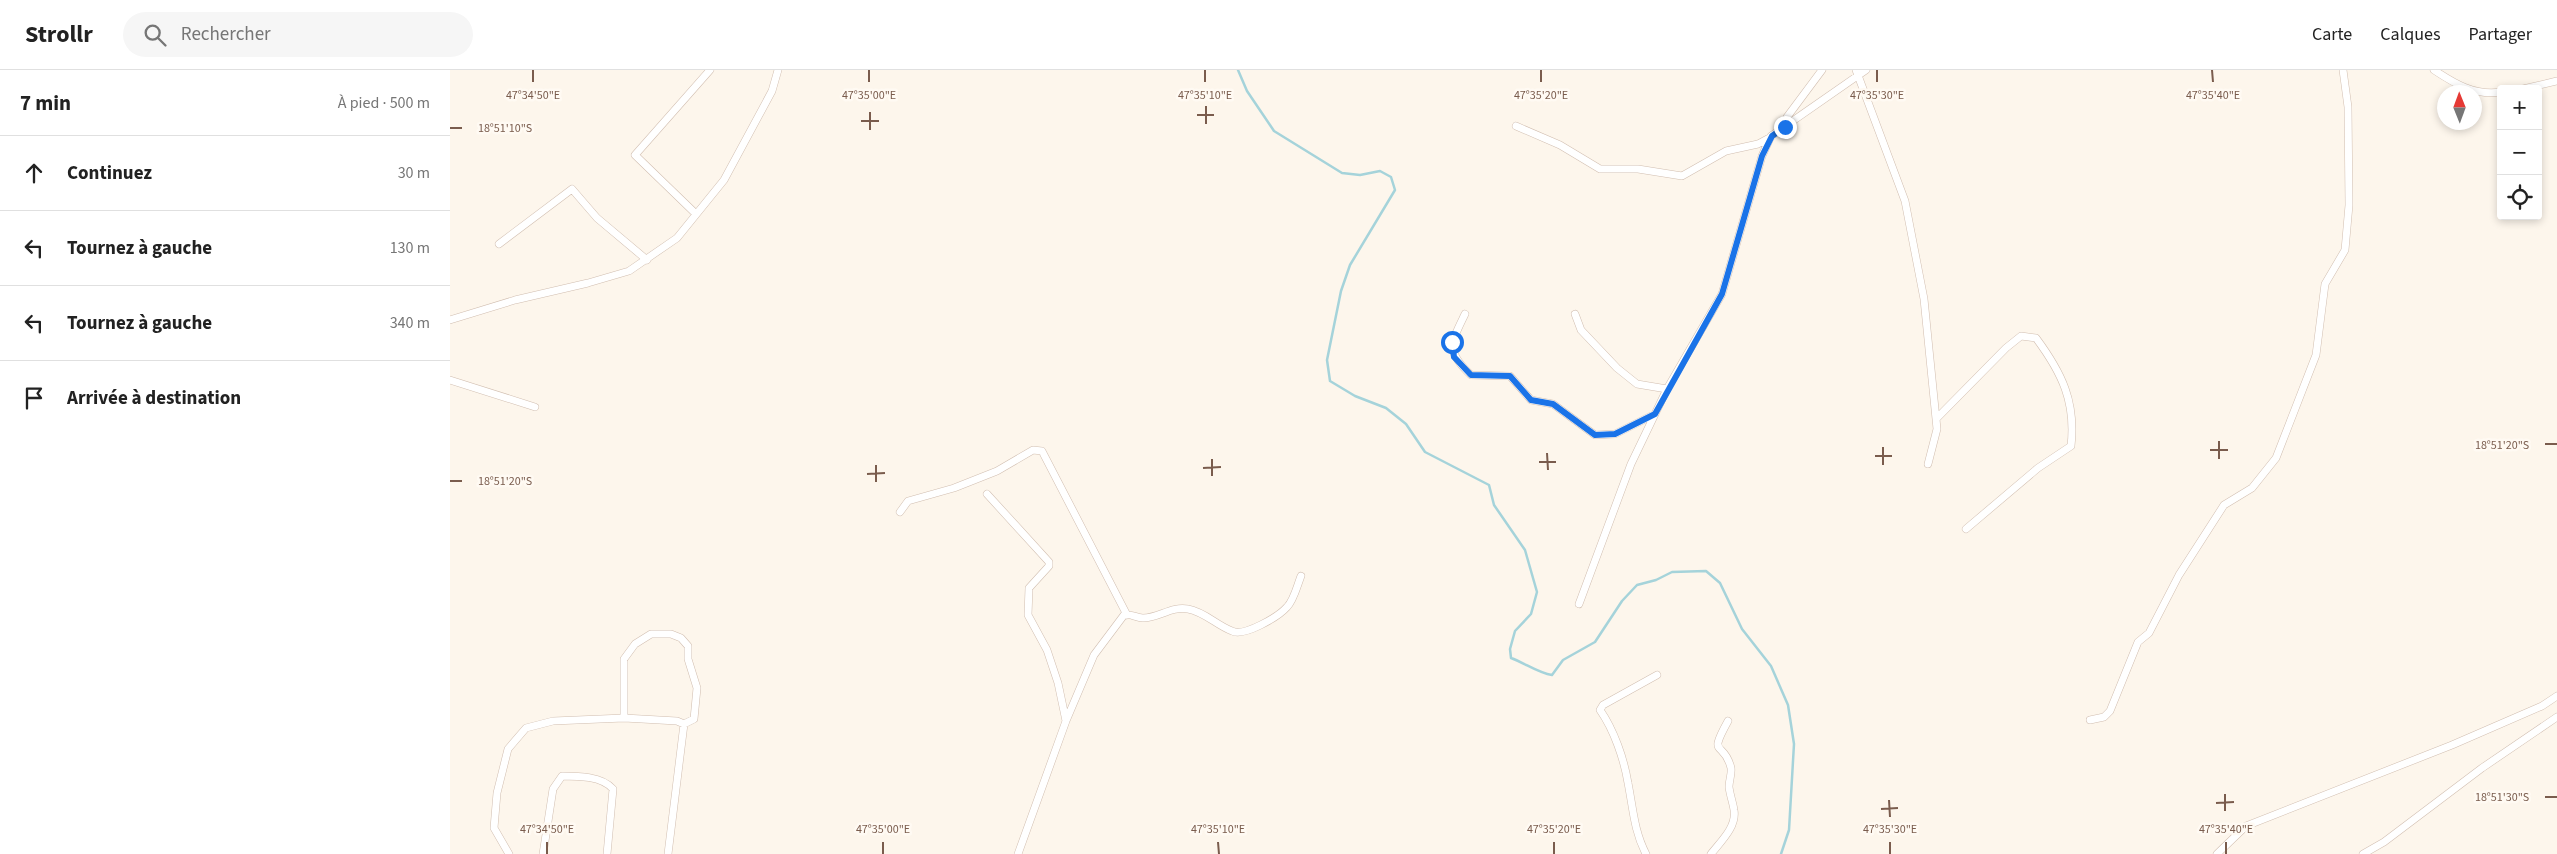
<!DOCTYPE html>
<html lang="fr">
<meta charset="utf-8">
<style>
body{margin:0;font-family:"Source Sans 3",sans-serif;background:#f6f6f6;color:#222}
.controls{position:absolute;right:15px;top:15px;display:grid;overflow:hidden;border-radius:5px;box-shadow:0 2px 8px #0003}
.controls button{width:45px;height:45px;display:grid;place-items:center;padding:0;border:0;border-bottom:1px solid #e0e0e0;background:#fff;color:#222;font:25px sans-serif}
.compass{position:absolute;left:1987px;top:15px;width:45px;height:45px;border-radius:50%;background:#fff;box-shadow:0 2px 8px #0003;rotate:359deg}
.stop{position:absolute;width:15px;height:15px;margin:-11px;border:4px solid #1a73e8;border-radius:50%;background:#fff}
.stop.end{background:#1a73e8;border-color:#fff;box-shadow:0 1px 5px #0008}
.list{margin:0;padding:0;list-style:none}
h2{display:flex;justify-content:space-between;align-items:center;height:65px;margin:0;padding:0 20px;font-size:21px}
h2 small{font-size:16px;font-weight:400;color:#767676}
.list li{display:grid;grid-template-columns:32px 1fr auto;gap:15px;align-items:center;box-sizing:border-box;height:75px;padding:0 20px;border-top:1px solid #e0e0e0}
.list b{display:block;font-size:19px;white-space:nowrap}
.list em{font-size:16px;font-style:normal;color:#767676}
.icon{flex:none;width:28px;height:28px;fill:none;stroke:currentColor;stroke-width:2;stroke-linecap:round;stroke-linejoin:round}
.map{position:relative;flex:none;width:2107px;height:784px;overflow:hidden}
header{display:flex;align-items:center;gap:30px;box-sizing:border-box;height:70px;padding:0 25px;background:#fff;border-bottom:1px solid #e0e0e0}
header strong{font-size:24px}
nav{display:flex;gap:28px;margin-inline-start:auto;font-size:18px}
.search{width:350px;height:45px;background:#f6f6f6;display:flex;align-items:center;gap:12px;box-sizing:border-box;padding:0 18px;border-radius:28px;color:#767676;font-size:19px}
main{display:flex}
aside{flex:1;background:#fff}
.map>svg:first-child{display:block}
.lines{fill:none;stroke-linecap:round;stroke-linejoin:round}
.stream{stroke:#a5d3da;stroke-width:2.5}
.minor-casing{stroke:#d1beb0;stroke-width:8}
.minor{stroke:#fff;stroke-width:7}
.route{stroke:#1a73e8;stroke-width:6}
.ticks{fill:none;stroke:#7a5c4d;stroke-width:2}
.ticks-label{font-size:12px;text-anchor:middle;fill:#7a5c4d;stroke:#fffaf3;stroke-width:5;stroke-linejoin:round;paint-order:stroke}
</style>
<header>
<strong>Strollr</strong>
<div class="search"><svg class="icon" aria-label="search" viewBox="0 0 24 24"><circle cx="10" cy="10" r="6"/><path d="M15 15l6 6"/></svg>Rechercher</div>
<nav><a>Carte</a><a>Calques</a><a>Partager</a></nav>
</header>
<main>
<aside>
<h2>7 min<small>À pied · 500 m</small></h2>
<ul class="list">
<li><svg class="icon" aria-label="ahead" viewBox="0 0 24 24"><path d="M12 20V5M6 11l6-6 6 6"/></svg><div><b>Continuez</b></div><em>30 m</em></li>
<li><svg class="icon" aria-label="left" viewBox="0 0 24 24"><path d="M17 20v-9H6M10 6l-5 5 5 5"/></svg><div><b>Tournez à gauche</b></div><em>130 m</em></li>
<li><svg class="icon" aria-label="left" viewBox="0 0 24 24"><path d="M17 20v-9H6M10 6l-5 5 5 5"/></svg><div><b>Tournez à gauche</b></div><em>340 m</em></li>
<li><svg class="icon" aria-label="arrive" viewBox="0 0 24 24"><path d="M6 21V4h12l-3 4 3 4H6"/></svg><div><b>Arrivée à destination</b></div></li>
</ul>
</aside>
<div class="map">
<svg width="2107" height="784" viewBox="0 0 2107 784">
<rect width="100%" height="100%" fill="#fdf6ec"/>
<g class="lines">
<path class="stream" d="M 788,0 L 797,21 L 824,61 L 892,103 L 910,105 L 930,101 L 941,107 L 945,120 L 900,195 L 891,221 L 877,290 L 880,311 L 905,326 L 936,338 L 956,354 L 975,382 L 1039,415 L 1044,435 L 1075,480 L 1087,522 L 1081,544 L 1065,561 L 1060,579 L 1061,588 C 1075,593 1088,603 1102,605 L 1113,590 L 1145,572 L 1172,531 L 1187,515 L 1206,510 L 1222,502 L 1256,501 L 1270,513 L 1292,559 L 1321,596 L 1338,635 L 1344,674 L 1339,760 L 1331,784"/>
<defs>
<path id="minor" d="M 1406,0 L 1455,131 L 1474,229 L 1487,359 L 1478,394
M 1984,0 C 2005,14 2025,26 2051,22
M 2073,19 L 2107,11
M 1066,56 L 1110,75 L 1150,99 L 1188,99 L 1232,106 L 1276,81 L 1308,74 L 1321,67
M 1335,57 L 1337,47 L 1372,0
M 246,144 L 185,85 L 260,0
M 49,174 L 122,119 L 147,148 L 197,190
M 1015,244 C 1001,273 995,281 1021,305 L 1060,306 L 1081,330 L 1103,334 L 1145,365 L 1165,364 L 1205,344
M 1125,244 L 1131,260 L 1167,298 L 1187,314 L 1217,319
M 0,250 L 65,230 L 138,213 L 179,201 L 227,168 L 274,110 L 322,21 L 328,0
M 0,310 L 85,337
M 1487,348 L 1556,278 L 1571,266 L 1586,268 C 1612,303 1626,332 1621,376 L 1588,398 L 1516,459
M 537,424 L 599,492 L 599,496 L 579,518 L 578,545 L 597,580 L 608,613 L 616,651 L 568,784
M 450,442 L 458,431 L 504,418 L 547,401 L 583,380 L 592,381 L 677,545
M 1129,534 L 1181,394 L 1217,319 L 1272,224 L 1312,86 L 1321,66 L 1416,0
M 174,648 L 174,589 L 185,574 L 201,564 L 221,564 L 231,568 L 238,576 L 238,589 L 247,618 L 244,649 L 234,654
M 1640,650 L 1654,647 L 1660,641 L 1688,572 L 1699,563 L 1729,505 L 1774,435 L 1802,418 L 1826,388 L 1866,285 L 1875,214 L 1895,180 L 1899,135 L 1898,37 L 1893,0
M 616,651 L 644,585 L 674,545 C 680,543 686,548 693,548 C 709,548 721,536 738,539 C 755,542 766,555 782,561 C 794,567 828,547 837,537 C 844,530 847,516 851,506
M 59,784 L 44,758 L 47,723 L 58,679 L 76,658 L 103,651 L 174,648 L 227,651 L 234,654
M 93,784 L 103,719 L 112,706 C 128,706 152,706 163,719 L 157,784
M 218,784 L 234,654
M 1196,784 C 1184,761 1183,738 1178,713 C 1174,689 1164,660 1150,640 L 1153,635 L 1207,605
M 1261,784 C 1270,772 1287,757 1284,740 C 1283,733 1280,725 1279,717 C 1279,711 1282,703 1281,698 C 1274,669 1257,689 1278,651
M 1767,784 L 1796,756 L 2002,675 L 2092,636 L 2107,626
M 1913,784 L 1934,772 L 2032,698 L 2107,647"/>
</defs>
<use href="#minor" class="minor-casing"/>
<use href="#minor" class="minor"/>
</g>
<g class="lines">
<path class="route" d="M 1002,272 L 1004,287 L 1021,305 L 1060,306 L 1081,330 L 1103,334 L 1145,365 L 1165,364 L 1205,344 L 1272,224 L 1312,86 L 1322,66 L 1335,57"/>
</g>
<path class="ticks" d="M 83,0 L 83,12M 419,0 L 419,12M 755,0 L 755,12M 1091,0 L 1091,12M 1427,0 L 1427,12M 1762,0 L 1763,12M 756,36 L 756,54M 420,42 L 420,60M 747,45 L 764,45M 411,51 L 429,51M 0,58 L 12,58M 1769,371 L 1769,389M 2095,374 L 2107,374M 1433,377 L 1433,395M 1760,380 L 1778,380M 1097,383 L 1098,400M 1425,386 L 1442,386M 762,389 L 762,406M 1089,392 L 1106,392M 426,395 L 426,412M 753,398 L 771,397M 417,404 L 435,403M 0,411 L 12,411M 1775,724 L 1775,741M 2095,727 L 2107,727M 1439,730 L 1440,747M 1766,733 L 1784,732M 1431,739 L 1448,738M 97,772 L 97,784M 433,772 L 433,784M 768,772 L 769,784M 1104,772 L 1104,784M 1440,772 L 1440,784M 1776,772 L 1776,784"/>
<g class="ticks-label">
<text x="83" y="29">47°34'50"E</text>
<text x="419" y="29">47°35'00"E</text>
<text x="755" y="29">47°35'10"E</text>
<text x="1091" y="29">47°35'20"E</text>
<text x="1427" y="29">47°35'30"E</text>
<text x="1763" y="29">47°35'40"E</text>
<text x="55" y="62">18°51'10"S</text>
<text x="2052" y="379">18°51'20"S</text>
<text x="55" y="415">18°51'20"S</text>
<text x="2052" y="731">18°51'30"S</text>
<text x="97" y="763">47°34'50"E</text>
<text x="433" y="763">47°35'00"E</text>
<text x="768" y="763">47°35'10"E</text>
<text x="1104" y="763">47°35'20"E</text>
<text x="1440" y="763">47°35'30"E</text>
<text x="1776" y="763">47°35'40"E</text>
</g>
</svg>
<div class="controls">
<button>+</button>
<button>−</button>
<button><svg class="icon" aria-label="locate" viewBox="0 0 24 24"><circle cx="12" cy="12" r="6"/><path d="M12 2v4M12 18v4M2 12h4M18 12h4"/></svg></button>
</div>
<svg class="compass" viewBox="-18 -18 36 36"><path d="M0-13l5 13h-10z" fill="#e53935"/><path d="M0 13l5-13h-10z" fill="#767676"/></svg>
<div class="stop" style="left:1002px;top:272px"></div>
<div class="stop end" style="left:1335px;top:57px"></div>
</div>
</main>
